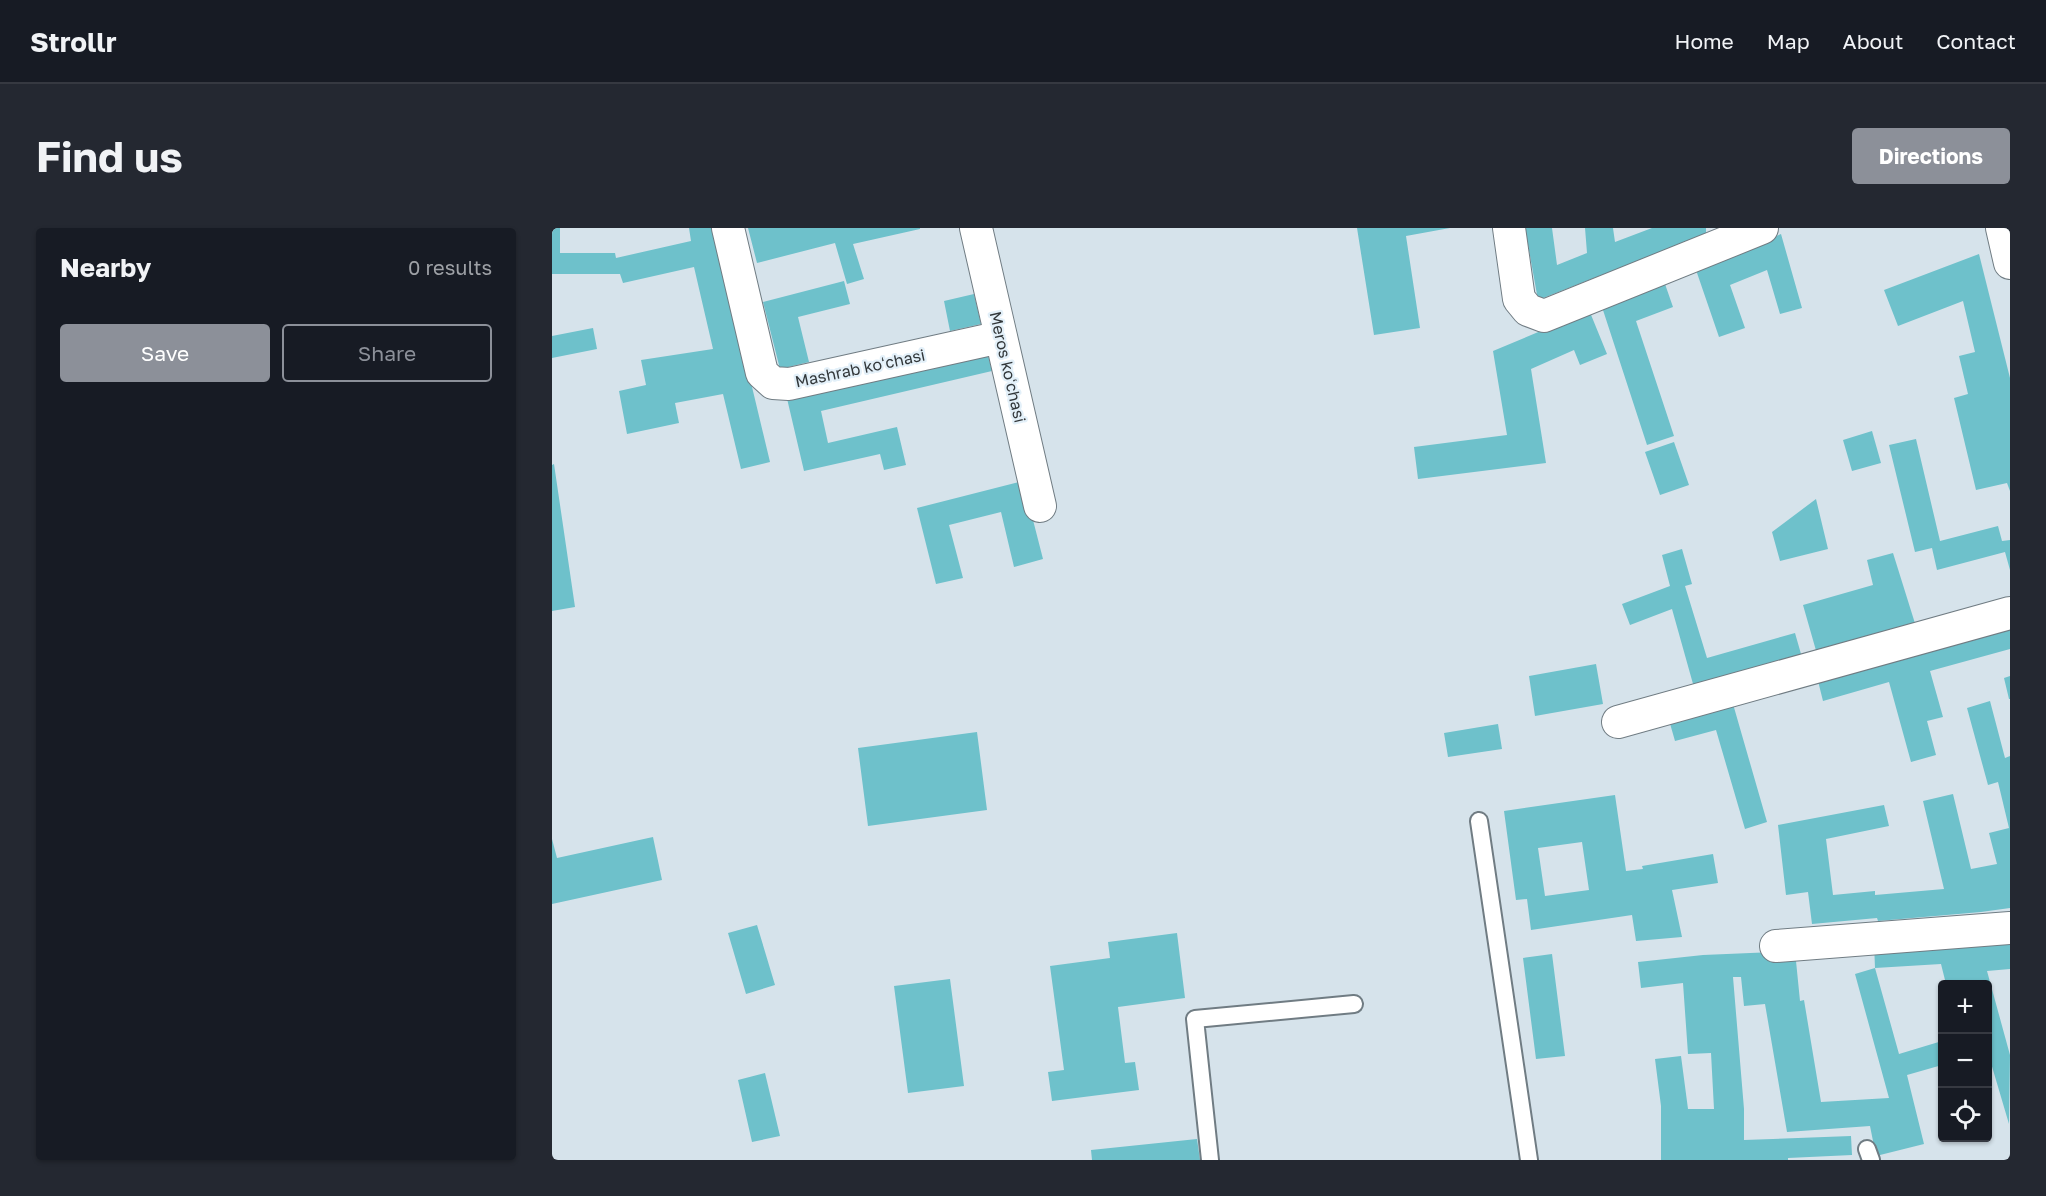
<!DOCTYPE html>
<meta charset="utf-8">
<style>
body{margin:0;font-family:"Golos Text",sans-serif;background:#242831;color:#f1f3f6}
.controls{position:absolute;right:18px;bottom:18px;display:grid;overflow:hidden;border-radius:6px;box-shadow:0 2px 4px #0004}
.controls button{width:54px;height:54px;display:grid;place-items:center;padding:0;border:0;border-bottom:2px solid #363941;background:#171b24;color:#f1f3f6;font:30px sans-serif}
.list{margin:0;padding:0;list-style:none}
h2{display:flex;justify-content:space-between;align-items:center;height:78px;margin:0;padding:0 24px;font-size:26px}
h2 small{font-size:20px;font-weight:400;color:#9ea1a6}
.actions{display:flex;gap:12px;padding:18px 24px}
.actions a{flex:1;padding:14px 0;border:2px solid #8c9099;border-radius:6px;text-align:center;font-size:21px;color:#8c9099}
.actions .main{background:#8c9099;color:#fff}
.icon{flex:none;width:33px;height:33px;fill:none;stroke:currentColor;stroke-width:2;stroke-linecap:round;stroke-linejoin:round}
.map{position:relative;flex:none;width:1458px;height:932px;overflow:hidden;border-radius:6px}
header{display:flex;align-items:center;gap:36px;box-sizing:border-box;height:84px;padding:0 30px;background:#171b24;border-bottom:2px solid #363941}
header strong{font-size:28px}
nav{display:flex;gap:33px;margin-inline-start:auto;font-size:21px}
.intro{display:flex;align-items:center;justify-content:space-between;box-sizing:border-box;height:144px;padding:0 36px}
h1{margin:0;font-size:42px}
.button{padding:15px 27px;border-radius:6px;background:#8c9099;color:#fff;font-size:21px;font-weight:700}
main{display:flex;gap:36px;padding:0 36px}
aside{flex:1;background:#171b24;border-radius:6px;box-shadow:0 2px 4px #0004}
.map>svg:first-child{display:block}
.building{fill:#6ec1cb;fill-rule:evenodd}
.lines{fill:none;stroke-linecap:round;stroke-linejoin:round}
.lane-casing{stroke:#707c83;stroke-width:20}
.street-casing{stroke:#707c83;stroke-width:34}
.lane{stroke:#fff;stroke-width:16}
.street{stroke:#fff;stroke-width:32}
.labels{text-anchor:middle;dominant-baseline:central;stroke-width:4.5;stroke-linejoin:round;paint-order:stroke}
.street-label{font-size:16px;fill:#32373a;stroke:#e3f0f9}
</style>
<header>
<strong>Strollr</strong>
<nav><a>Home</a><a>Map</a><a>About</a><a>Contact</a></nav>
</header>
<div class="intro"><h1>Find us</h1><a class="button">Directions</a></div>
<main>
<aside>
<h2>Nearby<small>0 results</small></h2>
<ul class="list">
</ul>
<div class="actions"><a class="main">Save</a><a>Share</a></div>
</aside>
<div class="map">
<svg width="1458" height="932" viewBox="0 0 1458 932">
<rect width="100%" height="100%" fill="#d6e3eb"/>
<path class="building" d="M 0,0 L 8,0 L 8,25 L 63,25 L 64,30 L 139,13 L 137,0 L 162,0 L 218,234 L 189,241 L 171,166 L 123,175 L 127,195 L 75,206 L 67,163 L 94,157 L 89,132 L 161,121 L 142,39 L 71,55 L 68,46 L 0,46 Z
M 196,0 L 368,0 L 368,1 L 301,16 L 312,51 L 295,56 L 283,15 L 205,35 Z
M 805,0 L 898,0 L 854,8 L 868,100 L 822,107 Z
M 973,0 L 1000,0 L 1005,37 L 1035,25 L 1033,0 L 1061,0 L 1063,14 L 1100,0 L 1154,0 L 1154,6 L 986,72 Z
M 1229,6 L 1250,80 L 1228,86 L 1215,42 L 1178,57 L 1193,100 L 1167,109 L 1144,42 Z
M 1427,26 L 1458,150 L 1458,263 L 1455,255 L 1424,262 L 1402,170 L 1416,166 L 1407,128 L 1423,124 L 1411,73 L 1346,98 L 1332,62 Z
M 292,53 L 298,76 L 246,89 L 257,134 L 228,141 L 211,74 Z
M 1113,56 L 1121,79 L 1084,93 L 1122,208 L 1095,217 L 1050,79 Z
M 422,66 L 429,96 L 398,103 L 392,73 Z
M 1035,77 L 1055,126 L 1028,137 L 1022,122 L 979,141 L 994,235 L 866,251 L 862,219 L 955,207 L 941,123 L 1010,94 Z
M 41,100 L 45,121 L 0,130 L 0,108 Z
M 433,115 L 440,143 L 269,183 L 276,215 L 345,199 L 354,237 L 332,242 L 328,226 L 252,243 L 233,162 Z
M 1320,203 L 1329,235 L 1300,243 L 1291,212 Z
M 1364,211 L 1388,313 L 1446,298 L 1450,313 L 1458,312 L 1458,342 L 1453,324 L 1385,342 L 1380,320 L 1363,324 L 1337,217 Z
M 1122,214 L 1137,257 L 1108,267 L 1093,224 Z
M 2,236 L 23,379 L 0,383 L 0,237 Z
M 471,253 L 491,331 L 462,339 L 449,284 L 397,297 L 411,350 L 384,356 L 365,280 Z
M 1264,271 L 1276,321 L 1228,333 L 1220,304 Z
M 1130,321 L 1140,356 L 1133,358 L 1155,430 L 1243,405 L 1251,433 L 1143,463 L 1120,381 L 1078,397 L 1070,376 L 1118,358 L 1110,327 Z
M 1341,325 L 1366,405 L 1267,433 L 1251,377 L 1321,357 L 1315,332 Z
M 1458,392 L 1458,421 L 1378,443 L 1391,489 L 1375,493 L 1384,527 L 1359,534 L 1337,454 L 1271,473 L 1264,445 Z
M 1044,436 L 1051,476 L 983,488 L 977,448 Z
M 1458,448 L 1458,471 L 1457,471 L 1452,450 Z
M 1179,469 L 1215,594 L 1193,601 L 1164,502 L 1123,513 L 1115,485 Z
M 1438,473 L 1453,530 L 1458,528 L 1458,680 L 1429,684 L 1326,693 L 1325,690 L 1260,696 L 1256,664 L 1234,667 L 1226,597 L 1332,577 L 1337,598 L 1274,611 L 1281,667 L 1323,663 L 1323,667 L 1392,661 L 1371,573 L 1401,566 L 1419,641 L 1445,636 L 1437,605 L 1457,600 L 1446,554 L 1436,557 L 1415,480 Z
M 946,496 L 950,521 L 896,529 L 892,505 Z
M 425,504 L 435,582 L 316,598 L 306,520 Z
M 1063,567 L 1074,643 L 1091,641 L 1090,638 L 1161,626 L 1166,655 L 1120,662 L 1130,709 L 1084,713 L 1080,687 L 979,702 L 975,671 L 964,672 L 952,583 ZM 1030,614 L 1037,662 L 993,668 L 986,620 Z
M 101,609 L 110,652 L 0,676 L 0,611 L 5,630 Z
M 205,697 L 223,757 L 194,766 L 176,705 Z
M 625,705 L 633,770 L 566,779 L 573,835 L 583,834 L 587,862 L 500,873 L 496,844 L 512,842 L 498,738 L 558,730 L 556,714 Z
M 1458,708 L 1458,741 L 1435,743 L 1458,827 L 1457,896 L 1436,825 L 1436,756 L 1394,756 L 1389,736 L 1323,740 L 1322,715 Z
M 1243,723 L 1248,773 L 1252,772 L 1269,874 L 1337,870 L 1303,746 L 1323,740 L 1347,826 L 1390,813 L 1390,837 L 1355,847 L 1372,916 L 1324,928 L 1318,898 L 1235,904 L 1213,776 L 1192,778 L 1189,749 L 1181,749 L 1192,881 L 1192,912 L 1299,908 L 1300,927 L 1236,930 L 1236,932 L 1109,932 L 1109,878 L 1103,831 L 1129,828 L 1136,881 L 1162,881 L 1159,825 L 1136,826 L 1131,755 L 1089,760 L 1086,734 L 1151,727 Z
M 1000,726 L 1013,828 L 984,831 L 971,730 Z
M 398,751 L 412,858 L 356,865 L 342,758 Z
M 213,845 L 228,908 L 200,914 L 186,852 Z
M 645,911 L 648,932 L 540,932 L 539,922 Z"/>
<g class="lines">
<defs>
<path id="lane" d="M 927,593 L 977,932
M 1315,921 L 1319,932
M 658,932 L 643,791 L 802,776"/>
<path id="street" d="M 176,0 L 210,145 L 221,155 L 237,156 L 449,109
M 424,0 L 488,278
M 957,0 L 967,71 L 976,82 L 992,88 L 1210,0
M 1450,0 L 1458,35
M 1066,494 L 1458,385
M 1224,718 L 1458,700"/>
</defs>
<use href="#lane" class="lane-casing"/>
<use href="#street" class="street-casing"/>
<use href="#lane" class="lane"/>
<use href="#street" class="street"/>
</g>
<g class="labels">
<g class="street-label">
<text transform="translate(456 139) rotate(77)">Meros koʻchasi</text>
<text transform="translate(308 140) rotate(-12)">Mashrab koʻchasi</text>
</g>
</g>
</svg>
<div class="controls">
<button>+</button>
<button>−</button>
<button><svg class="icon" aria-label="locate" viewBox="0 0 24 24"><circle cx="12" cy="12" r="6"/><path d="M12 2v4M12 18v4M2 12h4M18 12h4"/></svg></button>
</div>
</div>
</main>
